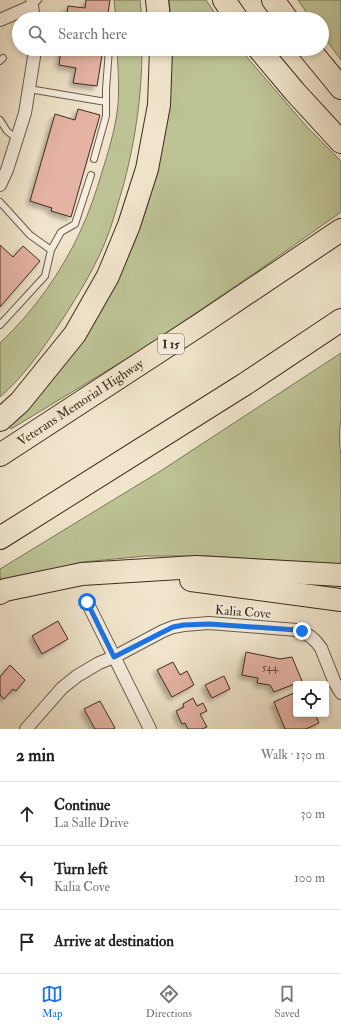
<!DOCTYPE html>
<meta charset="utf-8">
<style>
body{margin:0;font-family:"IM FELL Double Pica",serif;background:#f6f6f6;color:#222}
.controls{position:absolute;right:12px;bottom:12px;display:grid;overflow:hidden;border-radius:4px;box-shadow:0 2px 6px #0003}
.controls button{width:36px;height:36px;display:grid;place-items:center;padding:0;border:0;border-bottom:1px solid #e0e0e0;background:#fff;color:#222;font:20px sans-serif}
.stop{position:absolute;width:12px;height:12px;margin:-9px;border:3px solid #1a73e8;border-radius:50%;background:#fff}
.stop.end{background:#1a73e8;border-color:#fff;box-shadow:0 1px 4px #0008}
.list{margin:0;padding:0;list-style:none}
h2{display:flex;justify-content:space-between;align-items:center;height:52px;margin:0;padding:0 16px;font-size:17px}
h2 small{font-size:13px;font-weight:400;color:#767676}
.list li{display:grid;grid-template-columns:26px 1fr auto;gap:12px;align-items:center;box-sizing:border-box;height:64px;padding:0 16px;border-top:1px solid #e0e0e0}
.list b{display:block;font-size:15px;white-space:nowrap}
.list p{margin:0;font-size:13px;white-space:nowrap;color:#767676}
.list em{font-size:13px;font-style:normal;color:#767676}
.icon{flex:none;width:22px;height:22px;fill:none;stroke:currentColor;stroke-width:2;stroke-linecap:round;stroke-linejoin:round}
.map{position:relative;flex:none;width:341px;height:729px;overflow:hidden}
.search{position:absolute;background:#fff;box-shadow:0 2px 6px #0003;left:12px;right:12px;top:12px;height:44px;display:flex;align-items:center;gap:10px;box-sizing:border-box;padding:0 14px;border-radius:22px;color:#767676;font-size:15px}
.sheet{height:244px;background:#fff}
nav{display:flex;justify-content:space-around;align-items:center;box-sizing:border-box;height:56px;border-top:1px solid #e0e0e0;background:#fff;font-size:11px;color:#767676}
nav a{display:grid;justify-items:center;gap:2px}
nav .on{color:#1a73e8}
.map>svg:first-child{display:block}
.green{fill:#bdc395;stroke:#7e765b}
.building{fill:#e4b3a4;stroke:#402a21;filter:url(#shadow)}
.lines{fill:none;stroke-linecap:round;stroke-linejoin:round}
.lane-casing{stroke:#6c594c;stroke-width:8}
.street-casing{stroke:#6c594c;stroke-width:14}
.highway-casing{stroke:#402a21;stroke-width:24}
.lane{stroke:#f5eede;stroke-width:6}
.street{stroke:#f5eede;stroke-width:12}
.highway{stroke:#f0e5cc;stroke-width:22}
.route{stroke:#1a73e8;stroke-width:5}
.labels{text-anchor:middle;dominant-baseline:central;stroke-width:3.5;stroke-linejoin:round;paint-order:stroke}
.number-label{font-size:11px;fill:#694c42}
.shield{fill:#f5eede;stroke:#76655a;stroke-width:1}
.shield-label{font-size:12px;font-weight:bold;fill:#402a21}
.street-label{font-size:13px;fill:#402a21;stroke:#f5eede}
</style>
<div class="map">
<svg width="341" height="729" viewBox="0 0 341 729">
<defs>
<filter id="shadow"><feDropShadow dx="-3.5" dy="3.5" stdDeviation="2" flood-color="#0004"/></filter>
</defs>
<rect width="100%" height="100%" fill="#f0e5cc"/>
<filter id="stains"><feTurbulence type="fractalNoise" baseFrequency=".005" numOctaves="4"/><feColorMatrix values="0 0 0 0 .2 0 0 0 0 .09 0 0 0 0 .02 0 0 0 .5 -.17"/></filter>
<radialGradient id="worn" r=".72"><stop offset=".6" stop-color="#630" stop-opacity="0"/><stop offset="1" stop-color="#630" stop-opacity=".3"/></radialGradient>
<path class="green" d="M 114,0 L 140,0 L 142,19 L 116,19 Z
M 169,0 L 206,0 L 219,19 L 171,19 Z
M 298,0 L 341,0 L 341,60 L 322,34 L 322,19 L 311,19 Z
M 117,49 L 142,49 C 142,96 135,142 123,187 C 117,206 112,226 104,245 C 91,275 74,302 56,329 C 40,353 22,378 0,397 L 0,343 C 33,312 61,273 80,232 C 89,213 96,192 102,172 C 108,153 114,133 117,113 C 120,92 118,70 117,49 Z
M 172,49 L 240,49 L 307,127 L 341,161 L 341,212 L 259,270 L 146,347 L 11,429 L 8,426 L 112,291 L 134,244 L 148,204 L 166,119 L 171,82 Z
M 341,353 L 341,419 C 339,430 339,444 341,455 L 341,564 L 208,556 L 145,556 L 83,562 L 14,580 L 0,585 L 0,569 L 159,472 Z"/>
<path class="building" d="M 86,0 L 110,0 L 107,19 L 66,19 L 68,6 L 85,8 Z
M 61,49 L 103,49 L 97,86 L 73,83 L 76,68 L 59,65 Z
M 78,109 L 100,115 L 71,217 L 51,211 L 52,208 L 30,201 L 55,114 L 75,120 Z
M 0,245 L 13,257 L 23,246 L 40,261 L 0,307 Z
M 58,621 L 68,639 L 42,654 L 32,636 Z
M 246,652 L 280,659 L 292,657 L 302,681 L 274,692 L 270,685 L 257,683 L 258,678 L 242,675 Z
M 173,662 L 180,675 L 187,671 L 194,685 L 172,697 L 157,670 Z
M 10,665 L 25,680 L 16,691 L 13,689 L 4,699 L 0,695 L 0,677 Z
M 224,676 L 230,689 L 212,698 L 205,685 Z
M 296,692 L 296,714 L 315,714 L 319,723 L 306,729 L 285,729 L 274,702 Z
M 193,698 L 197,706 L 203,703 L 207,711 L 200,714 L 207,727 L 202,729 L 188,729 L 185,723 L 182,724 L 176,711 L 184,707 L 183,704 Z
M 100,701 L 115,728 L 114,729 L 95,729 L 84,709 Z"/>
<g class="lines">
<defs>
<path id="lane" d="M 29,0 L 32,6 L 38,0
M 0,61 L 3,58
M 29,89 L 106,102
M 0,120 L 7,131 L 17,139
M 94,159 L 106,116 L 106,89 L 109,49
M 0,202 L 30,235 L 51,250 L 45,276 L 0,325
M 51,250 L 61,232 L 75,224 L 91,175"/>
<path id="street" d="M 0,20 L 32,6 L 34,19
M 0,185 L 7,170 L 25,113 L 34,57 L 34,49
M 87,602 L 150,729
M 26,729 L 62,688 L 77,676 L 99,663 L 114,657 L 163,631 L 173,627 L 184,625 L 209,623 L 297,630 C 308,633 315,639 321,648 L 335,683 L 341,693"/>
<g id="highway">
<path d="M 157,0 L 159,19"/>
<path d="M 224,0 L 237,19"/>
<path d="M 273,0 L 287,19"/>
<path d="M 259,49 L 295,92 L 341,142"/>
<path d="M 309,49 L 341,88"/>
<path d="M 0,420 L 20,402 L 75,334 L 108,276 L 129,225 L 147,169 L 159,105 L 161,49"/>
<path id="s1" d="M 0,455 L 204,322 L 341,230"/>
<path d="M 0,538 L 245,384 L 341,320"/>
<path d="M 191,580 L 341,600"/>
<path d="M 0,593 L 5,590 L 82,574 L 196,567 L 341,575"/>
</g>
</defs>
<use href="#lane" class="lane-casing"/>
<use href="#street" class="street-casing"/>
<use href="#highway" class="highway-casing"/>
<use href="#lane" class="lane"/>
<use href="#street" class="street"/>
<use href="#highway" class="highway"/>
</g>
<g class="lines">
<path class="route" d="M 87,602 L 114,657 L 163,632 L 173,627 L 184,625 L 209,624 L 297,630 L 302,631"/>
</g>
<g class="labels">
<g class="number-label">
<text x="270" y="667">544</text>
</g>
<rect class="shield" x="158" y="334" width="26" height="20" rx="3"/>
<g class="shield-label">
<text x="171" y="344">I 15</text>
</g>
<g class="street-label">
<text stroke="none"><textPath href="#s1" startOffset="96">Veterans Memorial Highway</textPath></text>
<text transform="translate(243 612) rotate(4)">Kalia Cove</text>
</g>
</g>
<rect width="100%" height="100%" filter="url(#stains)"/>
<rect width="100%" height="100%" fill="url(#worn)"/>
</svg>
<div class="controls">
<button><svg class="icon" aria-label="locate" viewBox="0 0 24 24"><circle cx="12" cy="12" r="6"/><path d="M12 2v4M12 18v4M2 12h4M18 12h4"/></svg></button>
</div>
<div class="stop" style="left:87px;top:602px"></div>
<div class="stop end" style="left:302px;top:631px"></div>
<div class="search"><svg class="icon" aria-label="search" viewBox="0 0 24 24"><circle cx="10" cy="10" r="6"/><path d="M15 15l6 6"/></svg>Search here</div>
</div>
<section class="sheet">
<h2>2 min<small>Walk · 130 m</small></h2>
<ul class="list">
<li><svg class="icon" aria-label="ahead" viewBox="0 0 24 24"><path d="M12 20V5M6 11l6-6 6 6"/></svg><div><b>Continue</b><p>La Salle Drive</p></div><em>30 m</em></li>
<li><svg class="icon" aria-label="left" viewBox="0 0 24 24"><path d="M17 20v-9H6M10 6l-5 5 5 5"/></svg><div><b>Turn left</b><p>Kalia Cove</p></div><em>100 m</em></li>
<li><svg class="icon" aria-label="arrive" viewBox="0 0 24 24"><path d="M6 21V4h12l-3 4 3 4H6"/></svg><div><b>Arrive at destination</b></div></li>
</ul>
</section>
<nav>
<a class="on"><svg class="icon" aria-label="map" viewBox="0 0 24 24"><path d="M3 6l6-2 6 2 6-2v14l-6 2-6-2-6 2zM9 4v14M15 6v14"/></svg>Map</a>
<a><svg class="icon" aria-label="directions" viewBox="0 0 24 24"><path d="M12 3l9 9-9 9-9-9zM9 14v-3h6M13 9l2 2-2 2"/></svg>Directions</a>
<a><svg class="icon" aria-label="saved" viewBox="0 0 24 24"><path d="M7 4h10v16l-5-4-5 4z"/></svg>Saved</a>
</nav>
